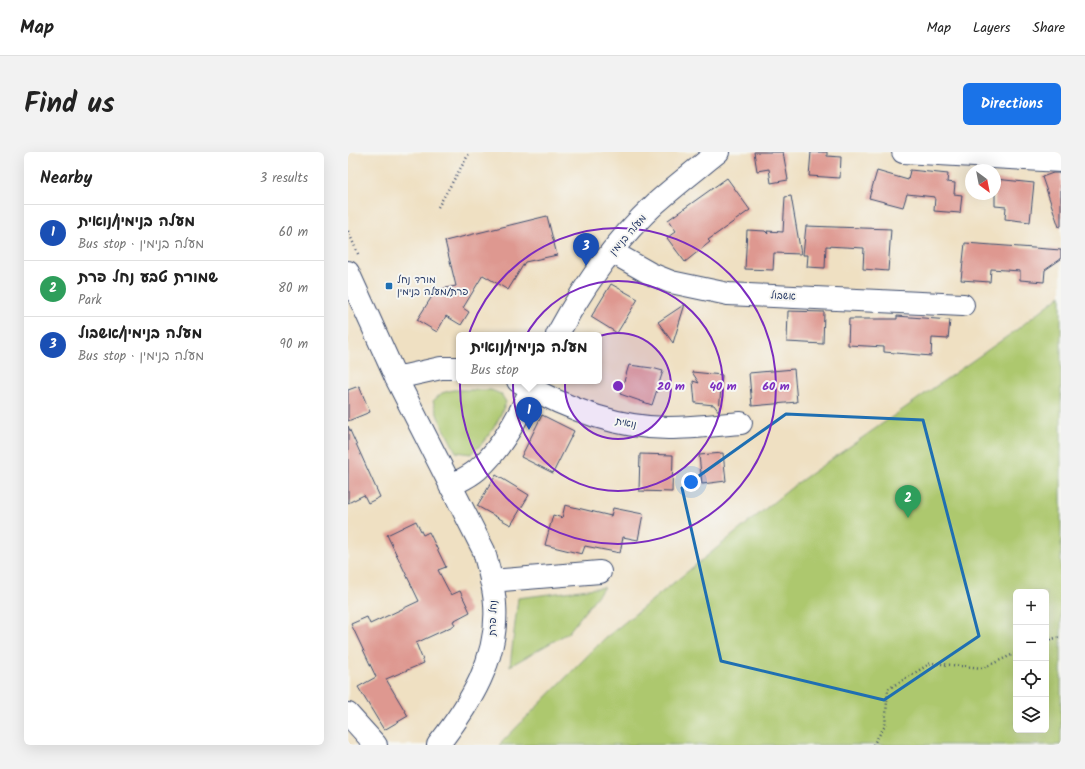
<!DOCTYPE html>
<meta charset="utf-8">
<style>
body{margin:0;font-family:Kalam,"Playpen Sans Hebrew",sans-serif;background:#f2f2f2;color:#222}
.controls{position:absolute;right:12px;bottom:12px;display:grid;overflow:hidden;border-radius:6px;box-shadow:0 4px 16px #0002}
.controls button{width:36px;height:36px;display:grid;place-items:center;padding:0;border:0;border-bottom:1px solid #e0e0e0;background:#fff;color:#222;font:20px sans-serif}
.compass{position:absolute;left:617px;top:12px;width:36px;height:36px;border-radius:50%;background:#fff;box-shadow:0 4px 16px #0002;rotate:148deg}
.you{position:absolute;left:343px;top:330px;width:14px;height:14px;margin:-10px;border:3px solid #fff;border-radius:50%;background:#1a73e8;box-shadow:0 0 0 6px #1a73e833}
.badge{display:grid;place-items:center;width:26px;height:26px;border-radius:50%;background:#1a73e8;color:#fff;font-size:13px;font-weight:700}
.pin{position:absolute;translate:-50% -33px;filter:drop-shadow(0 1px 2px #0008)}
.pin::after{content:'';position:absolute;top:21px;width:14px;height:12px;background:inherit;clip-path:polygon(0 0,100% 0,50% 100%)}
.popup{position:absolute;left:108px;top:180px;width:146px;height:52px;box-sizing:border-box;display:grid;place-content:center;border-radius:6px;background:#fff;filter:drop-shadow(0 1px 3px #0005);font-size:13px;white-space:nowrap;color:#767676}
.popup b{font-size:15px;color:#222}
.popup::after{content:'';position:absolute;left:50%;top:100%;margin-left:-8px;border:8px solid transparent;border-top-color:#fff}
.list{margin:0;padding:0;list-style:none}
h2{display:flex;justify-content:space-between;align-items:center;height:52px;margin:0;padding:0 16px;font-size:17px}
h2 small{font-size:13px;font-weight:400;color:#767676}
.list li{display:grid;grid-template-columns:26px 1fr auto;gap:12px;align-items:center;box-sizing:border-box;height:56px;padding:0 16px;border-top:1px solid #e0e0e0}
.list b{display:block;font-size:15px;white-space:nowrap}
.list p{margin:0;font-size:13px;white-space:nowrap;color:#767676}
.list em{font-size:13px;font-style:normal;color:#767676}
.icon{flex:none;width:22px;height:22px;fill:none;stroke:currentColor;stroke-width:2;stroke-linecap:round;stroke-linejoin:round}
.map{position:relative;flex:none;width:713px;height:593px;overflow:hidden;border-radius:6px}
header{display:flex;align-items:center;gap:24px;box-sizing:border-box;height:56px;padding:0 20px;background:#fff;border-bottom:1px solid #e0e0e0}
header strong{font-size:19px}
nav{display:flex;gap:22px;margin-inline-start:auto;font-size:14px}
.intro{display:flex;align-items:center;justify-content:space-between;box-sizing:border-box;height:96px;padding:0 24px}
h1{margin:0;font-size:28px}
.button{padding:10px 18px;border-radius:6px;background:#1a73e8;color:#fff;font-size:14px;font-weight:700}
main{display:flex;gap:24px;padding:0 24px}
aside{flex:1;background:#fff;border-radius:6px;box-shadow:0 4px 16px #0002}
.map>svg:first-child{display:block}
.green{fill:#adc86e;stroke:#647c66;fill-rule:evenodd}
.building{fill:#de9890}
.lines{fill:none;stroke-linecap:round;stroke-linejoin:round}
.minor-casing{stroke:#3b4a6d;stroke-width:24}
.path{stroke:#3b4a6d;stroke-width:2.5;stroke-dasharray:1 3;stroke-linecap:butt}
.minor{stroke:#fff;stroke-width:22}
.marked{fill:none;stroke:#1f6fb2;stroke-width:3;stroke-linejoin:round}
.ring{fill:none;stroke:#7b2cbf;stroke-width:2}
.poi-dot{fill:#1f6fb2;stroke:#f6f6f2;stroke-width:1.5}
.labels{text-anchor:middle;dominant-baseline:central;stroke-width:4;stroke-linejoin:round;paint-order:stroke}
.street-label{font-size:10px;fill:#1b2f5e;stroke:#f6f6f2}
.poi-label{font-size:10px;fill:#1b2f5e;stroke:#f6f6f2;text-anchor:start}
.centre{fill:#7b2cbf;stroke:#f6f6f2;stroke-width:2}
.ring-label{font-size:12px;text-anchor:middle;font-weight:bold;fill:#7b2cbf;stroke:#f6f6f2;stroke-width:4;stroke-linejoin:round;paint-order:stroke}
</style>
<header>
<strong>Map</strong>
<nav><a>Map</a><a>Layers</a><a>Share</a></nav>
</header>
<div class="intro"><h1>Find us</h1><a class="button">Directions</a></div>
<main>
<aside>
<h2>Nearby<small>3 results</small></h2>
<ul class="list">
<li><span class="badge" style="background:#1a4fb4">1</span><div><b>מעלה בנימין/נואית</b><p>Bus stop · מעלה בנימין</p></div><em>60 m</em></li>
<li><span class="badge" style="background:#2e9e5b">2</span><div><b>שמורת טבע נחל פרת</b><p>Park</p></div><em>80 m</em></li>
<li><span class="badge" style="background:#1a4fb4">3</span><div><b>מעלה בנימין/אשבול</b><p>Bus stop · מעלה בנימין</p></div><em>90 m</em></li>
</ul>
</aside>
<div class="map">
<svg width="713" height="593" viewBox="0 0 713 593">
<rect width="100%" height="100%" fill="#f6f6f2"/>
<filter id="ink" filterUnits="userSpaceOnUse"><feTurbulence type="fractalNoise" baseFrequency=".025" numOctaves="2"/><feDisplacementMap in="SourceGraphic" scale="8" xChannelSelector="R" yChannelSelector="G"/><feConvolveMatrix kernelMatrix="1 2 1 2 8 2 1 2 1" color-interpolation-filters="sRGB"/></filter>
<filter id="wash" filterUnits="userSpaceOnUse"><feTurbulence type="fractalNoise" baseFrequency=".012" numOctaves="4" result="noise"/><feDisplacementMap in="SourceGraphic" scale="16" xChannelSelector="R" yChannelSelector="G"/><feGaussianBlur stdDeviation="0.9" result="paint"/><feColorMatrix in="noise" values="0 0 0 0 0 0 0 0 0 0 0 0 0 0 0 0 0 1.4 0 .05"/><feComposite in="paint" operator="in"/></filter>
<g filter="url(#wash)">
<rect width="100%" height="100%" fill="#efe0c2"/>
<path class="green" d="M 713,143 L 713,593 L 151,593 L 256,487 L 448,332 L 667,179 ZM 668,440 L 698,440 L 698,578 L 668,578 Z
M 105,238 L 143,238 L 153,242 L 158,250 C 150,271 140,288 123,302 L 108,300 L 90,265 L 85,249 L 94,241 Z
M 256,435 L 220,481 L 162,514 L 170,446 Z"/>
<g id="blocks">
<path class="building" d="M 406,0 L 435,0 L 440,28 L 423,31 L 421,17 L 409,19 Z
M 463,0 L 479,0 L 479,4 L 493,5 L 492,26 L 461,24 Z
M 562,18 L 600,22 L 599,30 L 607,31 L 606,42 L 614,43 L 612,61 L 586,59 L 587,45 L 559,42 L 555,55 L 521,46 L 529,19 L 560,28 Z
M 705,21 L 713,21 L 713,74 L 711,75 L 694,25 Z
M 379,26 L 402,58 L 360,88 L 362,90 L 337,110 L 319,86 L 328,79 L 320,68 Z
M 647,27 L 686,31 L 682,70 L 657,67 L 658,55 L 647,54 Z
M 443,44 L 453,102 L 426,101 L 425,118 L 397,117 L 399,78 L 417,79 L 420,82 L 419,79 L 435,80 L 437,45 Z
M 199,64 L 209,103 L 177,110 L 160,138 L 135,123 L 115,156 L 121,160 L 113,173 L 98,164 L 89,180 L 69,168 L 88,138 L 108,134 L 97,89 Z
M 458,74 L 543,77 L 540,119 L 515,117 L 516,96 L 478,94 L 477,116 L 459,115 L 460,103 L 455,103 Z
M 617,91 L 713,98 L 713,107 L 697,118 L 696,130 L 672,128 L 672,119 L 643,117 L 642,130 L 613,128 Z
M 263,132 L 290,147 L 269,181 L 243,165 Z
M 337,152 L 325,191 L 310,170 Z
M 440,159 L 476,160 L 475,192 L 439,190 Z
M 549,164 L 602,168 L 600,187 L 584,186 L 583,204 L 536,200 L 536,195 L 500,193 L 501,167 L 549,167 Z
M 281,213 L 304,216 L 315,219 L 304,253 L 272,242 Z
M 446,217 L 449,250 L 404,254 L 401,221 Z
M 344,220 L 374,223 L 371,260 L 366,253 L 347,251 L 345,229 L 351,231 Z
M 11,234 L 22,260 L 0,269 L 0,238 Z
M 194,263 L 226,279 L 205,321 L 173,305 Z
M 0,274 L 32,345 L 20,351 L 16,343 L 0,351 Z
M 375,301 L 378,329 L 354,332 L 351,303 Z
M 292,302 L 325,303 L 324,340 L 291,339 Z
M 148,323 L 181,343 L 163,373 L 129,354 Z
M 217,353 L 263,364 L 265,356 L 295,362 L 290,388 L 275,385 L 272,401 L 237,394 L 234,402 L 197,393 L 205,363 L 214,366 Z
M 68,369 L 75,383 L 81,380 L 98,415 L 90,418 L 103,443 L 112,439 L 122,460 L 105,469 L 107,473 L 68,491 L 76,511 L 38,527 L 60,564 L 36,578 L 10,535 L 28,525 L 3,472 L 19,465 L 22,472 L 71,449 L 39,383 Z"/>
</g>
</g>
<g filter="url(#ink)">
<use href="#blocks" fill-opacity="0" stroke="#3b4a6d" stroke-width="1"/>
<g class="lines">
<defs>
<path id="minor" d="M 555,0 L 713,9
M 264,100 L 303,122 L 323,130 L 380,142 L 615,153
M 0,120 L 48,226 L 136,399 C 140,416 146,434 147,452 C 151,507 122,552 90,593
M 209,183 C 235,135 268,88 308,51 C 328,33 349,17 370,0
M 48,226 L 93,216 L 111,216
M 170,229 C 215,255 267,276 320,276 C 344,276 369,273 393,271
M 102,334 C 111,329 121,325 129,318 C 153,298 174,258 187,229
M 143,429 L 252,420
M 0,562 L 28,593"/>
</defs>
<use href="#minor" class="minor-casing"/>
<path class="path" d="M 90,55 L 122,0
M 0,79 L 11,104
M 698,488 L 713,485
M 525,593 L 537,574 L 540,537 L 583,511 L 635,516 L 668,501"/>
<use href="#minor" class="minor"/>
</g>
</g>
<path class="marked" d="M 438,262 L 575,268 L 631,484 L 536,548 L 373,509 L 334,336 Z"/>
<circle cx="270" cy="234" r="53" fill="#7b2cbf" fill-opacity=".12"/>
<g class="ring">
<circle cx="270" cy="234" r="53"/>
<circle cx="270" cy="234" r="105"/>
<circle cx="270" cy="234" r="158"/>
</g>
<rect class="poi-dot" x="37" y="130" width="8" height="8" rx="2"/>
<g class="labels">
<g class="street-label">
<text transform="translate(280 83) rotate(-49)">מעלה בנימין</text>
<text transform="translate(435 144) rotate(3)">אשבול</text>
<text transform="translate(278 271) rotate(11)">נואית</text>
<text transform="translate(145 466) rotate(-88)">נחל פרת</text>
</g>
<g class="poi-label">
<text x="49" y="128">מורד נחל<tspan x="49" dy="12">פרת/מעלה בנימין</tspan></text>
</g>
</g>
<circle cx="270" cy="234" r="6" class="centre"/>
<g class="ring-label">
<text x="323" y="238">20 m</text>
<text x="375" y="238">40 m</text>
<text x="428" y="238">60 m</text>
</g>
</svg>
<div class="controls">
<button>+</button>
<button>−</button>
<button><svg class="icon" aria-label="locate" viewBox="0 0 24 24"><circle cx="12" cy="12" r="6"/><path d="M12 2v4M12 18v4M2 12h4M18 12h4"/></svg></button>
<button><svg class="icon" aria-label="layers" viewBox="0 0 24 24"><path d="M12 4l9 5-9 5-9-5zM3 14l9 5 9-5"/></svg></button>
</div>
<svg class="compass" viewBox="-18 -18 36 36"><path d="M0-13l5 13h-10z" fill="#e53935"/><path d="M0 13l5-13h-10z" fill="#767676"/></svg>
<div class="you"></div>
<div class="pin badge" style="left:181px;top:278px;background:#1a4fb4">1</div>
<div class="popup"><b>מעלה בנימין/נואית</b>Bus stop</div>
<div class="pin badge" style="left:560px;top:366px;background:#2e9e5b">2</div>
<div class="pin badge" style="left:238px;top:114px;background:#1a4fb4">3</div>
</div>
</main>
